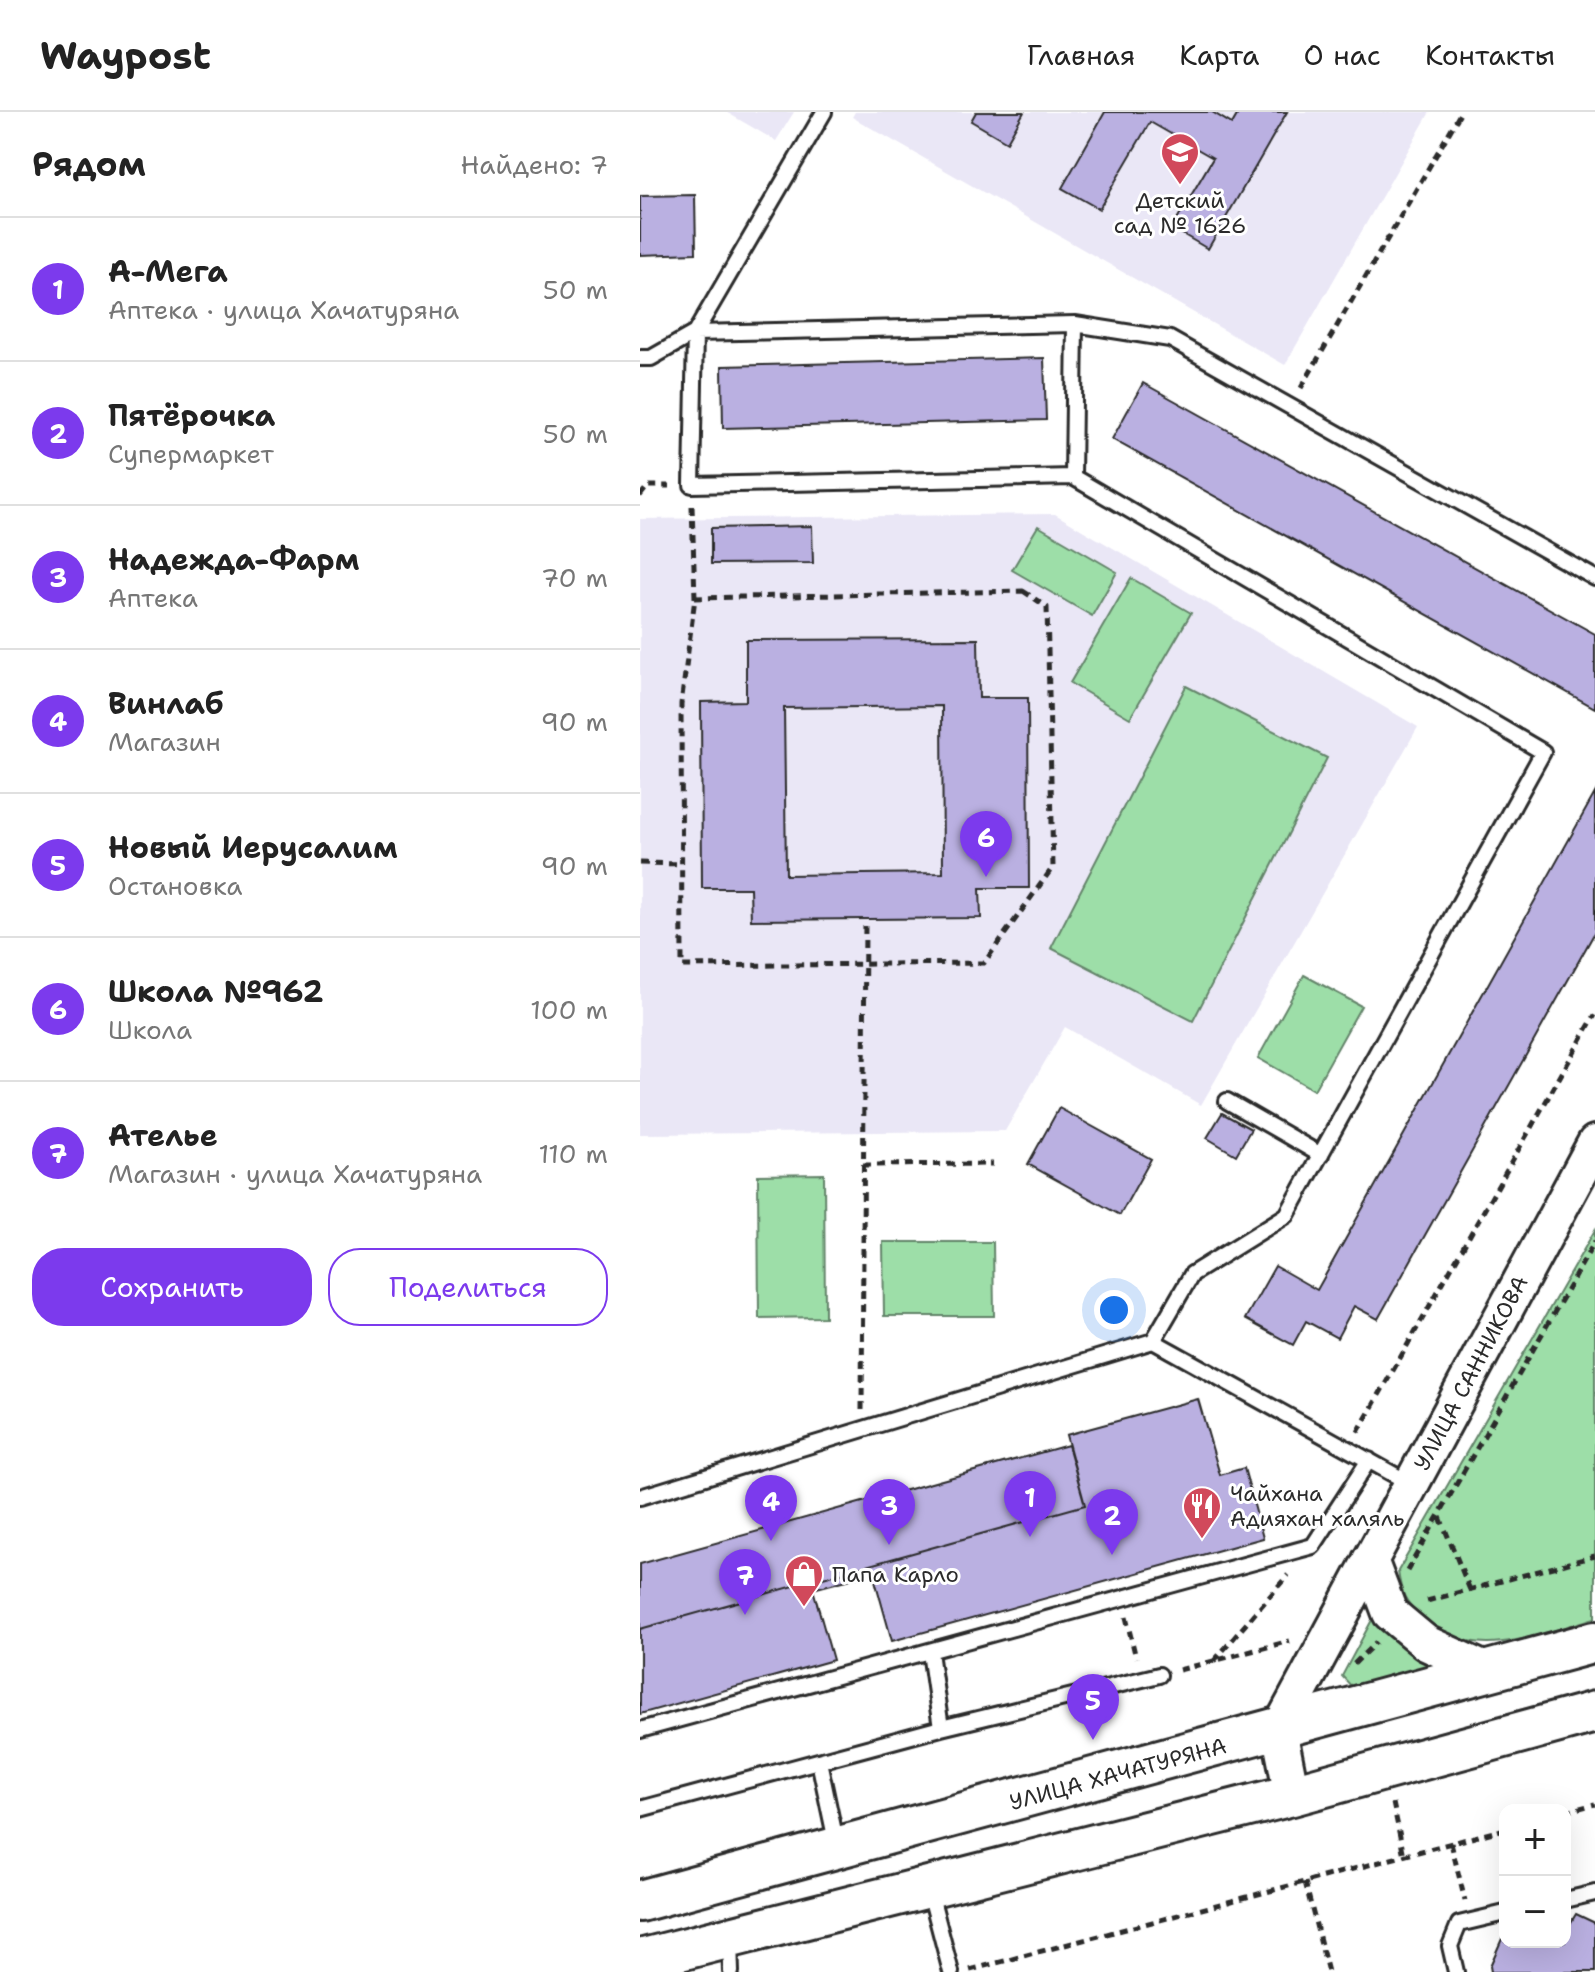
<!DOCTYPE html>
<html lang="ru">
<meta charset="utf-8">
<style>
body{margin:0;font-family:"Shantell Sans",sans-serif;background:#f6f6f6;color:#222}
.controls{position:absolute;right:24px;bottom:24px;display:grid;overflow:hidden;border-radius:16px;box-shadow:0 8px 32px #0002}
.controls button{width:72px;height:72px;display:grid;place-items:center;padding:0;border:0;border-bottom:2px solid #e0e0e0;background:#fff;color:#222;font:40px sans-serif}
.you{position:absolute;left:474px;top:1198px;width:28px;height:28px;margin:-20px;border:6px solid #fff;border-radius:50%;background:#1a73e8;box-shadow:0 0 0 12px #1a73e833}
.badge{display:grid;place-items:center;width:52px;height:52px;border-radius:50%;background:#7c3aed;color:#fff;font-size:26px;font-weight:700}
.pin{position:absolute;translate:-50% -66px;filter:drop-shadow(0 2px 4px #0008)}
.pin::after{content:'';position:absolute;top:42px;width:28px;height:24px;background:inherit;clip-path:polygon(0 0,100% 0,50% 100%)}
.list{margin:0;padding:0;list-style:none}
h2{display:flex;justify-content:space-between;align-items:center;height:104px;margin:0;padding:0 32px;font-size:34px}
h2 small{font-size:26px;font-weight:400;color:#767676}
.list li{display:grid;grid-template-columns:52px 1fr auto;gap:24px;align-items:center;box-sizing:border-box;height:144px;padding:0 32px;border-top:2px solid #e0e0e0}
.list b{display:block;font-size:30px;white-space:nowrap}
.list p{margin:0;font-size:26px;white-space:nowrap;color:#767676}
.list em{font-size:26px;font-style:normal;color:#767676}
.actions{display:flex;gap:16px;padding:24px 32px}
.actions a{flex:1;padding:18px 0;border:2px solid #7c3aed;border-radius:32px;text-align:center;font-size:28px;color:#7c3aed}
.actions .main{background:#7c3aed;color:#fff}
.map{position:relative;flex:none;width:955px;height:1860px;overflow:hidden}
header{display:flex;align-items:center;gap:48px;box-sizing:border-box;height:112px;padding:0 40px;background:#fff;border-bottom:2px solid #e0e0e0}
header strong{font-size:38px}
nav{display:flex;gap:44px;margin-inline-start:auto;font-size:28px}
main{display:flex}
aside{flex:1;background:#fff}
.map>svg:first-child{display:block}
.built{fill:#eae7f6}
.green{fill:#9ddea8;stroke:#64846a;stroke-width:2}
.building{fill:#bab0e1;stroke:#2b2b2b;stroke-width:2;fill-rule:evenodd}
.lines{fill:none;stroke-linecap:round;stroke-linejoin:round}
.service-casing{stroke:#2b2b2b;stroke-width:20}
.tertiary-casing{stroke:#2b2b2b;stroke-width:40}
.secondary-casing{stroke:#2b2b2b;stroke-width:46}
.path{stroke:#2b2b2b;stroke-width:5;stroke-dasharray:8 6;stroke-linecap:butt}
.service{stroke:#fff;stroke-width:14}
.tertiary{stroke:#fff;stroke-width:34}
.secondary{stroke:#fff;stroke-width:40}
.labels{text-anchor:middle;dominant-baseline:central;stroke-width:6;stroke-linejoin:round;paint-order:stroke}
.poi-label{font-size:22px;fill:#2b2b2b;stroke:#fff;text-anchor:start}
.street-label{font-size:22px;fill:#2b2b2b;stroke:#fff}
</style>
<header>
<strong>Waypost</strong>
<nav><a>Главная</a><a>Карта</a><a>О нас</a><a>Контакты</a></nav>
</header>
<main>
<aside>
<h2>Рядом<small>Найдено: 7</small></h2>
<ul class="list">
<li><span class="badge">1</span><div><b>А-Мега</b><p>Аптека · улица Хачатуряна</p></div><em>50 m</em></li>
<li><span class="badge">2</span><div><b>Пятёрочка</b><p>Супермаркет</p></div><em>50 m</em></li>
<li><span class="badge">3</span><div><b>Надежда-Фарм</b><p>Аптека</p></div><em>70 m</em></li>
<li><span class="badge">4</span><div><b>Винлаб</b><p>Магазин</p></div><em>90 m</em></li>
<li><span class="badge">5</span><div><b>Новый Иерусалим</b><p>Остановка</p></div><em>90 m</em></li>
<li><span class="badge">6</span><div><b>Школа №962</b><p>Школа</p></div><em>100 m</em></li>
<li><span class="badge">7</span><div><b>Ателье</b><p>Магазин · улица Хачатуряна</p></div><em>110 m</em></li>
</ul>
<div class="actions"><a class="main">Сохранить</a><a>Поделиться</a></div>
</aside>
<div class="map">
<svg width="955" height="1860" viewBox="0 0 955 1860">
<rect width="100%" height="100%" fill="#fff"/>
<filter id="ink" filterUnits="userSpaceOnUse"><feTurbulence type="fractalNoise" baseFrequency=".0125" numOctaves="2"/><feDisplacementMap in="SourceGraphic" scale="16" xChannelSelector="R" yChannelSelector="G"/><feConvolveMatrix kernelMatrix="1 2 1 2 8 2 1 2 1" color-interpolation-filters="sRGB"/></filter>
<g filter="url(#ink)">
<path class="built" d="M 86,0 L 154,0 L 136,29 Z
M 215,0 L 790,0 L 645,253 L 212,5 Z
M 415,402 L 778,615 L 561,993 L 425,915 L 365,1019 L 0,1022 L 0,407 Z"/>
<path class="green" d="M 398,414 L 477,460 L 452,504 L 372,458 Z
M 491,466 L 551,501 L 490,606 L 430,571 Z
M 546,574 L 687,646 L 553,909 L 411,836 Z
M 664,863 L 721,894 L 674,978 L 618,946 Z
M 184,1062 L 185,1205 L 119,1206 L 118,1063 Z
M 955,1118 L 955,1506 C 899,1522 832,1553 783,1506 C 765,1490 761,1482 758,1459 Z
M 243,1130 L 353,1130 L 354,1204 L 244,1204 Z
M 740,1505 L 792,1548 L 792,1554 L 712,1575 L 702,1564 L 733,1506 Z"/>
<path class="building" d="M 336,0 L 384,0 L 367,30 L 331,9 Z
M 465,0 L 572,0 L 592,12 L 599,0 L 647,0 L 568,137 L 532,116 L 573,46 L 510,10 L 459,97 L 422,76 Z
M 55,83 L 56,141 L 0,143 L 0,84 Z
M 404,246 L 406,308 L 83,316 L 82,254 Z
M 503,271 L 955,522 L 955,596 L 472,327 Z
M 172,414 L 173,451 L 71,452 L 71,416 Z
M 338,527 L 339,586 L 388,586 L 389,776 L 340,776 L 341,806 L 111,808 L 110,776 L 62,776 L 61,590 L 106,589 L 106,528 ZM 302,594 L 303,761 L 146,763 L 144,596 Z
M 955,681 L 955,820 L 738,1207 L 714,1194 L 697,1226 L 666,1209 L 653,1233 L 605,1207 L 635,1154 L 677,1178 Z
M 419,996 L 511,1047 L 480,1103 L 388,1052 Z
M 582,1001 L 611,1017 L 596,1043 L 567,1026 Z
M 558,1287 L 580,1363 L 604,1356 L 623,1426 L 252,1529 L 233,1461 L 173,1477 L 193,1548 L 0,1602 L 0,1517 L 445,1393 L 426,1323 Z
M 428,1333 L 445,1393 L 0,1517 L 0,1452 Z
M 936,1802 L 955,1811 L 955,1860 L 851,1860 L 850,1854 L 865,1820 L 865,1830 L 925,1830 L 925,1820 Z"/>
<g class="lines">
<defs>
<path id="service" d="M 184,0 L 55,221 L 52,373 L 433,365 L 903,640 L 647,1103 L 552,1162 L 513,1229
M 0,246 L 11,246 L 55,221 L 435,212 L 530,227 L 955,466
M 433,365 L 435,212
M 587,989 L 681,1043
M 0,1385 L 513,1229 L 771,1372
M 290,1540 L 301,1616
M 0,1618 L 673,1434 L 729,1348
M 179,1649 L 197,1734
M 0,1697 L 301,1616 L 519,1563
M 289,1776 L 311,1860
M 925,1788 L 955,1781
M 90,1830 L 91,1860
M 816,1860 L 810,1834 L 819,1812 L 865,1801"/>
<path id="tertiary" d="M 730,1448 L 750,1501 L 786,1531 L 847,1559
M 652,1683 L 639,1618 L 955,1031"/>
<path id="secondary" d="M 0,1789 L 955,1530
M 0,1848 L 652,1683 L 955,1600"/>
</defs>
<use href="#service" class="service-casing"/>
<use href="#tertiary" class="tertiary-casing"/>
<use href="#secondary" class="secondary-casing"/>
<path class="path" d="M 661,276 L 821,0
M 0,384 L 8,374 L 30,374
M 52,394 L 55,486
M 383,479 L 407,495 L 413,755 L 344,851 L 42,854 L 41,592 L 55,486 Z
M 0,751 L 42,752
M 223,1053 L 353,1052
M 222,1298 L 225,808
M 718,1320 L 955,903
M 800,1405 L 830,1478
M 767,1459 L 955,1129
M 787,1489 L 955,1444
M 486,1505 L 496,1546
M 574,1549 L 648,1463
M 714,1552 L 736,1530
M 539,1558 L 650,1529
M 753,1691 L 764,1744
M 925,1700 L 955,1692
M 811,1731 L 825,1789
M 665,1770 L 688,1860
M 330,1858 L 865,1717"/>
<use href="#service" class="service"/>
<use href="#tertiary" class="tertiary"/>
<use href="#secondary" class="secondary"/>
</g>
</g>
<defs>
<symbol id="school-pin" viewBox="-11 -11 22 30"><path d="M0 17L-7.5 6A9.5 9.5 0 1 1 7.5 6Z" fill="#d1495b" stroke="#fff"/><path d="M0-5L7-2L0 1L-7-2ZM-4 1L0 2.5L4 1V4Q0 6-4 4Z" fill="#fff"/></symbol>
<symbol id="restaurant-pin" viewBox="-11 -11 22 30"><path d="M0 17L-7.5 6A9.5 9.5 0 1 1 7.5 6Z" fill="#d1495b" stroke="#fff"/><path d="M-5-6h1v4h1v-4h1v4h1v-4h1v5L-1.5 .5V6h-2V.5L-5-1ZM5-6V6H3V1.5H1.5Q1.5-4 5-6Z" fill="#fff"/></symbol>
<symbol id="shop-pin" viewBox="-11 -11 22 30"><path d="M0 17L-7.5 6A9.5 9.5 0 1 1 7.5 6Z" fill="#d1495b" stroke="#fff"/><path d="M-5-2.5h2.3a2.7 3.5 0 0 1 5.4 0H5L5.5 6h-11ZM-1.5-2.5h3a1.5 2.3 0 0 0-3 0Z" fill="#fff"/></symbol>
</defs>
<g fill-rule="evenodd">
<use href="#school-pin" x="518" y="18" width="44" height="60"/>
<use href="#restaurant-pin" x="540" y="1372" width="44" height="60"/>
<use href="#shop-pin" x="142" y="1440" width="44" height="60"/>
</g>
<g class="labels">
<g class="poi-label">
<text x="540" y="88" text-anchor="middle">Детский<tspan x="540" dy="25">сад № 1626</tspan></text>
<text x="590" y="1381">Чайхана<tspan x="590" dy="25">Адияхан халяль</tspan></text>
<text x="192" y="1462">Папа Карло</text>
</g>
<g class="street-label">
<text transform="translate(831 1261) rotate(-62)">УЛИЦА САННИКОВА</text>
<text transform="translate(478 1662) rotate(-15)">УЛИЦА ХАЧАТУРЯНА</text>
</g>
</g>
</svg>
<div class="controls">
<button>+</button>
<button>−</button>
</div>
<div class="you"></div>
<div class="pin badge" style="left:390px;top:1425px">1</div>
<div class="pin badge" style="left:472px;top:1443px">2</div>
<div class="pin badge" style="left:249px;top:1433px">3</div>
<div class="pin badge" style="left:131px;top:1429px">4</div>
<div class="pin badge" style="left:453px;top:1628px">5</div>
<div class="pin badge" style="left:346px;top:765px">6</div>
<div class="pin badge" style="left:105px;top:1503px">7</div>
</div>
</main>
